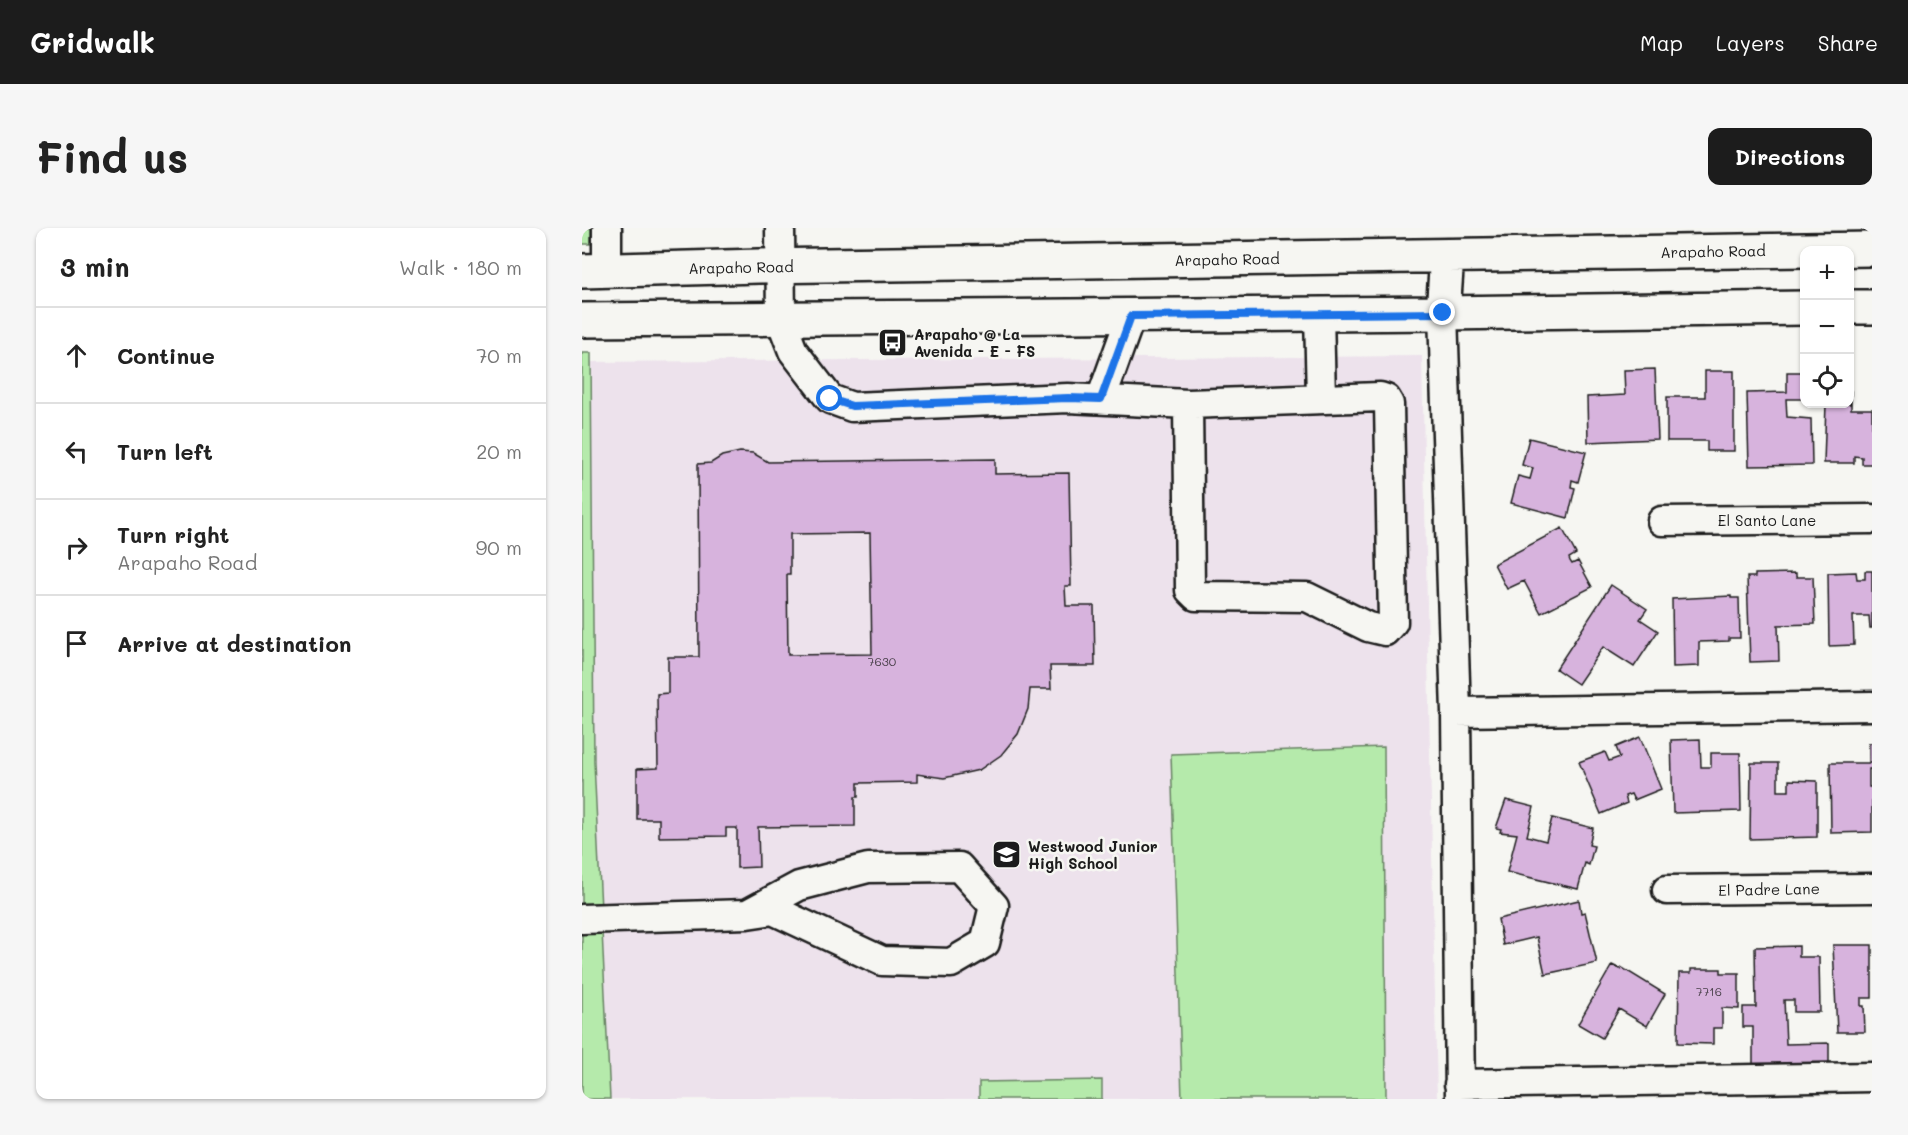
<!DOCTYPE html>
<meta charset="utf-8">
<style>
body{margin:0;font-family:Mali,sans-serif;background:#f6f6f6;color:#222}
.controls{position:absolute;right:18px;top:18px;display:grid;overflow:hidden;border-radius:12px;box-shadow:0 2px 4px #0004}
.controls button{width:54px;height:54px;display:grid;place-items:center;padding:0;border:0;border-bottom:2px solid #e0e0e0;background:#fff;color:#222;font:30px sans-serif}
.stop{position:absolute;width:18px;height:18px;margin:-14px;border:4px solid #1a73e8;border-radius:50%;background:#fff}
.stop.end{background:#1a73e8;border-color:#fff;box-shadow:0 2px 6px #0008}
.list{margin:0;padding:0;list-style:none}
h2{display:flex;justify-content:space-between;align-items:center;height:78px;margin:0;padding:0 24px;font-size:26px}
h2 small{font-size:20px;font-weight:400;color:#767676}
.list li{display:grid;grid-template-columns:39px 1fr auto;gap:18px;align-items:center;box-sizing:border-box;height:96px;padding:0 24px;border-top:2px solid #e0e0e0}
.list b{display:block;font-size:22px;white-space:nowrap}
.list p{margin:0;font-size:20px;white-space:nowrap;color:#767676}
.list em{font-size:20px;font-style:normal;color:#767676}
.icon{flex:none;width:33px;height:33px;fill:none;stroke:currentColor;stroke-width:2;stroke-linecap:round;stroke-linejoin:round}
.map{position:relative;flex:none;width:1290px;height:871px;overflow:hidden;border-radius:12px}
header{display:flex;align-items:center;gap:36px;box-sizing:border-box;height:84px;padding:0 30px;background:#1c1c1c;color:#fff}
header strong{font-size:28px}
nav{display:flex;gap:33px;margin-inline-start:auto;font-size:21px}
.intro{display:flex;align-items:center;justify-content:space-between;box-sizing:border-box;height:144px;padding:0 36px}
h1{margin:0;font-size:42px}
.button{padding:15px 27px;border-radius:12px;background:#1c1c1c;color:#fff;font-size:21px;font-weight:700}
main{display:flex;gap:36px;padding:0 36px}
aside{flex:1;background:#fff;border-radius:12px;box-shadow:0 2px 4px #0004}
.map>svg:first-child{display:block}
.built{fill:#ede2ec}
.green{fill:#b5eaab;stroke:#688364;stroke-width:1.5}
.building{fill:#d7b3dd;stroke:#1c1c1c;stroke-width:1.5;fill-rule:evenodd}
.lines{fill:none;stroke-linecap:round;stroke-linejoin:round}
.minor-casing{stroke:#1c1c1c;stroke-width:33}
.major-casing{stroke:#1c1c1c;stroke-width:38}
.minor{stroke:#f6f6f2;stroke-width:28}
.major{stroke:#f6f6f2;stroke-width:33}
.route{stroke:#1a73e8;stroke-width:8}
.labels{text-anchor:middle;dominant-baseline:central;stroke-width:5;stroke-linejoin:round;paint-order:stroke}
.number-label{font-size:12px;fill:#4b424c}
.street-label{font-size:15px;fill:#1c1c1c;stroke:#f6f6f2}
.poi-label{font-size:15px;font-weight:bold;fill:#1c1c1c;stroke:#f6f6f2;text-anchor:start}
</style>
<header>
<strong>Gridwalk</strong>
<nav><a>Map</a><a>Layers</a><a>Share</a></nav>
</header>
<div class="intro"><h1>Find us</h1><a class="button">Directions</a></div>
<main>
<aside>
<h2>3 min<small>Walk · 180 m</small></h2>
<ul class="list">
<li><svg class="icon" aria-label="ahead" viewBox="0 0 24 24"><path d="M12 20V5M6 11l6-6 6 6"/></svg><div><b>Continue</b></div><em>70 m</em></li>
<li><svg class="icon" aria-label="left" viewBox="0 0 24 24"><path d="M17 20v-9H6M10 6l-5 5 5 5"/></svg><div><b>Turn left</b></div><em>20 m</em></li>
<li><svg class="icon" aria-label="right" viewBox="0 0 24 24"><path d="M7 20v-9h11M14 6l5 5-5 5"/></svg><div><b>Turn right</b><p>Arapaho Road</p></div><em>90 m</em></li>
<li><svg class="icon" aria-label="arrive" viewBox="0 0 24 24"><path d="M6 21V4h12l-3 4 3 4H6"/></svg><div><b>Arrive at destination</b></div></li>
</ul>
</aside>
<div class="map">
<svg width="1290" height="871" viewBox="0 0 1290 871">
<rect width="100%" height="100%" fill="#f6f6f2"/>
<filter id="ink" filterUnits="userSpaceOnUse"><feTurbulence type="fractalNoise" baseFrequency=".0167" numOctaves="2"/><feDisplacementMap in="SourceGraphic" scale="12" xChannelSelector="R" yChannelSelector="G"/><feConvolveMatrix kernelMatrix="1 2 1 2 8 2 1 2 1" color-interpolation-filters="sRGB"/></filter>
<g filter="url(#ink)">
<path class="built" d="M 840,128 L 855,871 L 0,871 L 0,134 Z"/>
<path class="green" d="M 0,0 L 9,0 L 9,16 L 0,16 Z
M 0,125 L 9,125 L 12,534 L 28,871 L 0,871 Z
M 802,519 L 804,871 L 600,871 L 589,526 Z
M 520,852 L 520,871 L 397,871 L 397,854 Z"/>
<path class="building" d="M 1073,141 L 1076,211 L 1006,214 L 1005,169 L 1043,167 L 1042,142 Z
M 1123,143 L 1152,143 L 1152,223 L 1125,223 L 1125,213 L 1085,213 L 1085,169 L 1123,169 Z
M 1205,144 L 1222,144 L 1222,171 L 1204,171 L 1205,189 L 1229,191 L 1230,237 L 1167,238 L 1165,165 L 1205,164 Z
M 1268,163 L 1269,163 L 1269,181 L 1290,181 L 1290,236 L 1280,236 L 1280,229 L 1272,228 L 1272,235 L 1242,235 L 1244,176 L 1268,176 Z
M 947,210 L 1004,224 L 996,254 L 990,252 L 989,259 L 993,260 L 986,290 L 929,275 L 936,248 L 948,251 L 951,240 L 940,237 Z
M 158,224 L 171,225 L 186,234 L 413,231 L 413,246 L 487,245 L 489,358 L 483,358 L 484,378 L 512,378 L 513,438 L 468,438 L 469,461 L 448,461 L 446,481 L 436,506 L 419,527 L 397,542 L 362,550 L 335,546 L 335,554 L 276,555 L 276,569 L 273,569 L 273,598 L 176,599 L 177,639 L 155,640 L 155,600 L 144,600 L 144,608 L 77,609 L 77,591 L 55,591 L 55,541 L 76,540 L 75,466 L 86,465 L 86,429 L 117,429 L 116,236 L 129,235 L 140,228 ZM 288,305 L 290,426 L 206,427 L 205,346 L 208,346 L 208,306 Z
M 980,300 L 994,326 L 987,330 L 988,333 L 990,336 L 996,333 L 1010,359 L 959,385 L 942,353 L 925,361 L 912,336 Z
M 1283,343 L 1290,343 L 1290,400 L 1288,400 L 1287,388 L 1271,388 L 1272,417 L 1247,418 L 1246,345 L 1274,344 L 1275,351 L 1283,351 Z
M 1214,345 L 1214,349 L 1231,349 L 1233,396 L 1196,397 L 1197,433 L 1168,434 L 1165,349 L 1173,349 L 1173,346 Z
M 1029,357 L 1065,381 L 1058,391 L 1076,403 L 1052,439 L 1021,419 L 996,456 L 974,441 Z
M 1149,368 L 1149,370 L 1157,370 L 1158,410 L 1147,410 L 1147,413 L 1117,414 L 1117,438 L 1091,439 L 1090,371 Z
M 1058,509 L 1079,561 L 1052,572 L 1049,566 L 1043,568 L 1045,575 L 1019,586 L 997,534 L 1023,524 L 1027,533 L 1038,529 L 1034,519 Z
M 1118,511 L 1119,539 L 1129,539 L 1129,525 L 1158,525 L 1159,583 L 1091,585 L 1089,512 Z
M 1287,515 L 1290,515 L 1290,541 L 1287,541 L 1287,559 L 1290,559 L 1290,604 L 1249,605 L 1248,535 L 1287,535 Z
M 1169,535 L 1196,535 L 1196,563 L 1207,563 L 1207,552 L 1235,553 L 1235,609 L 1168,611 Z
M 924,572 L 952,579 L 945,608 L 964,613 L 970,590 L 1011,600 L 1007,617 L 1012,618 L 1007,637 L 1003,635 L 996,661 L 925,644 L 935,606 L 918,604 L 919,601 L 914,600 Z
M 997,672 L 999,685 L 1003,684 L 1015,735 L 963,746 L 955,709 L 921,717 L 916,691 Z
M 1251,717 L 1290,717 L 1290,770 L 1279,770 L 1279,778 L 1282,778 L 1283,804 L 1255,804 Z
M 1217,718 L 1217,729 L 1237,729 L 1238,784 L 1212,784 L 1212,772 L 1202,772 L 1204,816 L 1247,815 L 1247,838 L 1171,839 L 1171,799 L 1161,799 L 1161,779 L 1174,779 L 1173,719 Z
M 1030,737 L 1038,741 L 1039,739 L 1083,766 L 1065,798 L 1037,781 L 1020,810 L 996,796 Z
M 1109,741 L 1139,741 L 1139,745 L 1157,745 L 1157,781 L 1140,780 L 1140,800 L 1131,800 L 1131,816 L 1096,815 L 1097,745 L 1109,745 Z"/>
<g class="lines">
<defs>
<path id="minor" d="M 25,0 L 25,42
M 198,0 L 199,92 L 211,123 L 248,171 L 270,179 L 486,170 L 606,176 L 608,362 L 614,368 L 725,369 L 786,399 L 803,403 L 811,394 L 807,176 L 804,171 L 798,169 L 606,176
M 861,85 L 874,484
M 737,86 L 739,171
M 519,171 L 549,88
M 1080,293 L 1290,291
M 1085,662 L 1290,660
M 0,691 L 165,686 L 191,682 L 300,733 L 369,735 L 403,715 L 412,678 L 377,639 L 286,640 L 217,658 L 165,686
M 877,856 L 1290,849
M 878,871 L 874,484 L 1290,478"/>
<path id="major" d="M 0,43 L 177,38 L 1290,21
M 1268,79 L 1290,79
M 861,85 L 865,28
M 0,92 L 861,85 L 1222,80"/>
</defs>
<use href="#minor" class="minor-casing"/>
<use href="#major" class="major-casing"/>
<use href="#minor" class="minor"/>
<use href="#major" class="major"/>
</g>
</g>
<g class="lines" filter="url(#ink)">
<path class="route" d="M 248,171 L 270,178 L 486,170 L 519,171 L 549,88 L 861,85"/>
</g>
<defs>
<symbol id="bus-square" viewBox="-11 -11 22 22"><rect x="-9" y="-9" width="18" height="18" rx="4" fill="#1c1c1c" stroke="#f6f6f2"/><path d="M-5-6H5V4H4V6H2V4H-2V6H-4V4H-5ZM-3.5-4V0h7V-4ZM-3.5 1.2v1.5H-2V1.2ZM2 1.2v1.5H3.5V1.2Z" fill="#fff"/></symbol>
<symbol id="school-square" viewBox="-11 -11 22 22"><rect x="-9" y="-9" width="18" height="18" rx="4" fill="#1c1c1c" stroke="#f6f6f2"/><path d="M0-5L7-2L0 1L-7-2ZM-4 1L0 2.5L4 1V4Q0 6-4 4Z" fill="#fff"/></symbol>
</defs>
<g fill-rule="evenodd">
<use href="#bus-square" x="294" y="98" width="33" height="33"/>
<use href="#school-square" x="408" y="610" width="33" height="33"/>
</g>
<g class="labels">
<g class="number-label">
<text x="300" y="433">7630</text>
<text x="1127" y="763">7716</text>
</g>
<g class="street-label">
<text transform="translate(1131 23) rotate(-1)">Arapaho Road</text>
<text transform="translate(645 31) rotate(-1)">Arapaho Road</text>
<text transform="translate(159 39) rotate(-1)">Arapaho Road</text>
<text x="1185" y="292">El Santo Lane</text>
<text transform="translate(1187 661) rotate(-1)">El Padre Lane</text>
</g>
<g class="poi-label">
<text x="332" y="106">Arapaho @ La<tspan x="332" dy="17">Avenida - E - FS</tspan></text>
<text x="446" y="618">Westwood Junior<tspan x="446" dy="17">High School</tspan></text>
</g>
</g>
</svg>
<div class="controls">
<button>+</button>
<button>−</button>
<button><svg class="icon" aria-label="locate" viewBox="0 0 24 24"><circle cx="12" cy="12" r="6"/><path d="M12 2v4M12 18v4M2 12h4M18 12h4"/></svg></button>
</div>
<div class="stop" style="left:248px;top:171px"></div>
<div class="stop end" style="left:861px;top:85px"></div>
</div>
</main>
